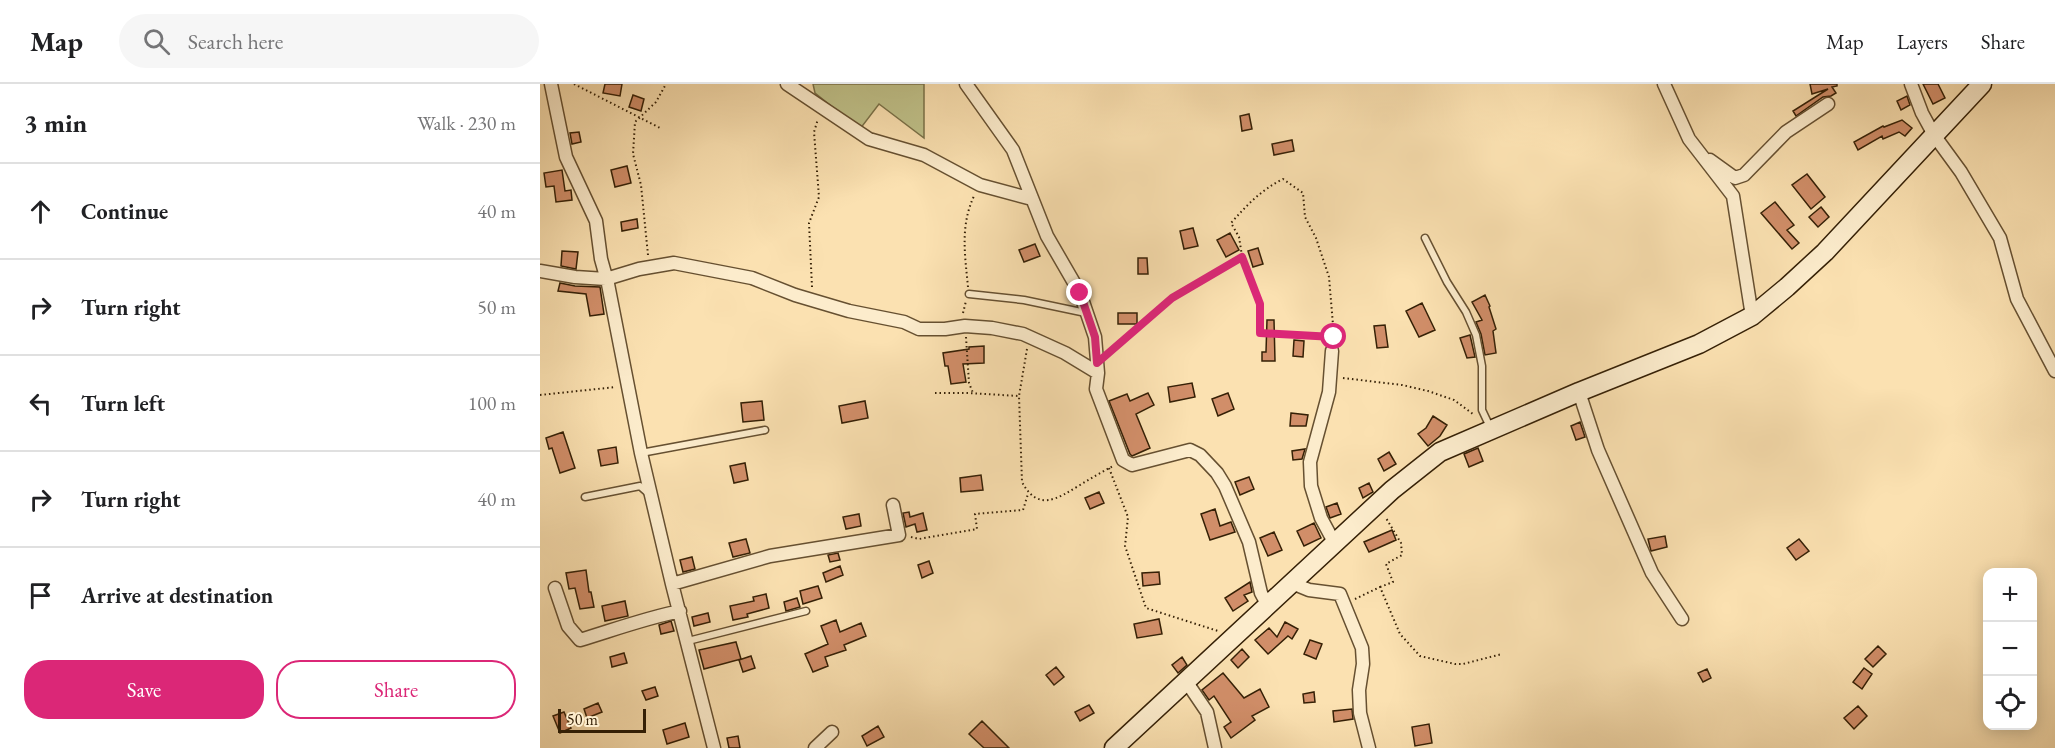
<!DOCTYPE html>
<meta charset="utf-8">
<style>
body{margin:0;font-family:"EB Garamond",serif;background:#f6f6f6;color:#202124}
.controls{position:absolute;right:18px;bottom:18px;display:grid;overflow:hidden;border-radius:12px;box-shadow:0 3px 15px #0003}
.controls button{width:54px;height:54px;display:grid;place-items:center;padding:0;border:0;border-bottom:2px solid #e0e0e0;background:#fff;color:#202124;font:30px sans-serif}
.scale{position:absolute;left:18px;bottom:15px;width:88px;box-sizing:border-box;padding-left:6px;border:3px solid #352006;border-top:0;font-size:16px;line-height:21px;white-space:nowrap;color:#352006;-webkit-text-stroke:4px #fceccc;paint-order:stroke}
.stop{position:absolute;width:18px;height:18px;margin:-14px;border:4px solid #db2777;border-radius:50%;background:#fff}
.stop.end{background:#db2777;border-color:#fff;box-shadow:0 2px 6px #0008}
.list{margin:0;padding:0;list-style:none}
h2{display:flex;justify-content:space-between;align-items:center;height:78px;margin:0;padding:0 24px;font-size:26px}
h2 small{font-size:20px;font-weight:400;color:#757577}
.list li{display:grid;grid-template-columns:39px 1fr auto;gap:18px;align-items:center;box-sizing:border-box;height:96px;padding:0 24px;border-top:2px solid #e0e0e0}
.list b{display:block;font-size:22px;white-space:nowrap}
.list em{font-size:20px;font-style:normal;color:#757577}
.actions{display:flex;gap:12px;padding:18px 24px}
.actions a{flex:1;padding:14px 0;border:2px solid #db2777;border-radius:24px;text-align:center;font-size:21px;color:#db2777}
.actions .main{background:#db2777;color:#fff}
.icon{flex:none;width:33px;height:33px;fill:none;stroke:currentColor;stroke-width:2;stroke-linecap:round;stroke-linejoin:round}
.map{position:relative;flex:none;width:1515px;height:664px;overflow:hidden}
header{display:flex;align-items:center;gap:36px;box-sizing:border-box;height:84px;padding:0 30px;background:#fff;border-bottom:2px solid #e0e0e0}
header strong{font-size:28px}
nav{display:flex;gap:33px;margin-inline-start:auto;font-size:21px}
.search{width:420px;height:54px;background:#f6f6f6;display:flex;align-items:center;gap:15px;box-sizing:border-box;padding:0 21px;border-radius:33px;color:#757577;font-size:22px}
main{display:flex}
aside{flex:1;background:#fff}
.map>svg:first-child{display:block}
.green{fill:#c0c28a;stroke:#7a7148;stroke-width:1.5}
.building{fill:#d18e69;stroke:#352006;stroke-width:1.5}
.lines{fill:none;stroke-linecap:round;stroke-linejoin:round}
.service-casing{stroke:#665031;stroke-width:9}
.minor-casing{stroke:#665031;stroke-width:15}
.secondary-casing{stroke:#352006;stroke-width:21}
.path{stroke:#352006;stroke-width:2;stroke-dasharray:1.5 3;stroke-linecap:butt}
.service{stroke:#fceccc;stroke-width:6}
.minor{stroke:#fceccc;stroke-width:12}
.secondary{stroke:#fceccc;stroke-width:18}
.route{stroke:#db2777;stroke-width:8}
</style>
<header>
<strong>Map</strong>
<div class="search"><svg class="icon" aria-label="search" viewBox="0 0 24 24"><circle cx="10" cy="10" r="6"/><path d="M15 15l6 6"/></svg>Search here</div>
<nav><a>Map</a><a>Layers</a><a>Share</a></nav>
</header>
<main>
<aside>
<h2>3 min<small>Walk · 230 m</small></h2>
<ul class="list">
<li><svg class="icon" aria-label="ahead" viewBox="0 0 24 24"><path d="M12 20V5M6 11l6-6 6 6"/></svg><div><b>Continue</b></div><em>40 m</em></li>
<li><svg class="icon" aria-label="right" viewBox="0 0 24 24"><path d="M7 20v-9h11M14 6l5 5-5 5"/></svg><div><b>Turn right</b></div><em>50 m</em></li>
<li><svg class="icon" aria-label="left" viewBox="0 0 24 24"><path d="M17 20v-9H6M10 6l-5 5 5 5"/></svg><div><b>Turn left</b></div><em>100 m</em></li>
<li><svg class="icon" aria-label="right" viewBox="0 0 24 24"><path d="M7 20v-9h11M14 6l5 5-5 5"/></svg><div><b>Turn right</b></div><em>40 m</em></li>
<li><svg class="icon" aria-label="arrive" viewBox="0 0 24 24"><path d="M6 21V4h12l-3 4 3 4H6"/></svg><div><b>Arrive at destination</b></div></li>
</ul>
<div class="actions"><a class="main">Save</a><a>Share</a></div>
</aside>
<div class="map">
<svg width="1515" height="664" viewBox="0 0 1515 664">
<rect width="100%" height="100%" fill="#fbe1b1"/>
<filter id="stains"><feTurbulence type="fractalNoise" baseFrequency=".00333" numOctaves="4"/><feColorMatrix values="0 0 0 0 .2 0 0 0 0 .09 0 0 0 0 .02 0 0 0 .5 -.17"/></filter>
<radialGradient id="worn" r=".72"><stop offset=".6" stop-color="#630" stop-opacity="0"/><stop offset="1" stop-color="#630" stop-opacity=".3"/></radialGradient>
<path class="green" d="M 273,0 L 384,0 L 384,54 L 339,20 L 320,45 L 275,9 Z"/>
<path class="building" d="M 65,0 L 82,0 L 80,12 L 63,9 Z
M 1270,0 L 1297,0 L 1297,2 L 1292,3 L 1296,9 L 1291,12 L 1283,13 L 1256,32 L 1253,27 L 1288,5 L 1272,10 Z
M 1383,0 L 1398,0 L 1405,14 L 1393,20 Z
M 93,11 L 104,15 L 101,27 L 89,23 Z
M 1367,12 L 1370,21 L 1361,26 L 1357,17 Z
M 709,30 L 712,45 L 702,47 L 700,32 Z
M 1362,36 L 1372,44 L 1365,52 L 1359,48 L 1343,55 L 1342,52 L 1318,66 L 1314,58 L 1343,42 L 1344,43 Z
M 39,48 L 41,58 L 32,60 L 30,49 Z
M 752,56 L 754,67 L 734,71 L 732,60 Z
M 87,82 L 91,99 L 75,103 L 71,86 Z
M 22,86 L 25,107 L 31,106 L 32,116 L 16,118 L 14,102 L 6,103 L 4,89 Z
M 1267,90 L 1285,113 L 1271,125 L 1252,101 Z
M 1235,118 L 1254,141 L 1247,146 L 1259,159 L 1252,165 L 1221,129 Z
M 1281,123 L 1289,133 L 1278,143 L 1269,133 Z
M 97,135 L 98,144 L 82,147 L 81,138 Z
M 653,144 L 658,162 L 644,165 L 640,147 Z
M 690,149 L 699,166 L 686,173 L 677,156 Z
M 495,160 L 500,172 L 484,178 L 479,166 Z
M 718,164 L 723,180 L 713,183 L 708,167 Z
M 22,167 L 38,168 L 36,185 L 21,182 Z
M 598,174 L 607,174 L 608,190 L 598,190 Z
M 20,199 L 35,202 L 60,203 L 64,230 L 50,232 L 46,210 L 18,207 Z
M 945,211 L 950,222 L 949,223 L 956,245 L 953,247 L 956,269 L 945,271 L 941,250 L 936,238 L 942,236 L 932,218 Z
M 882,219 L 895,246 L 879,253 L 866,227 Z
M 578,229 L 597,229 L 597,240 L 578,240 Z
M 727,236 L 734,236 L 735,277 L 722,277 L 722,268 L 726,268 Z
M 845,241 L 848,263 L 837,264 L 834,242 Z
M 930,251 L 935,273 L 927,274 L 920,254 Z
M 754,256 L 764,257 L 763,273 L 753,272 Z
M 444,262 L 444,279 L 423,280 L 426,298 L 411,300 L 408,282 L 405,282 L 403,269 L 429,265 L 429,263 Z
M 652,299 L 655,313 L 630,318 L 628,303 Z
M 608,309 L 614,321 L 596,330 L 610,364 L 592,372 L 590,370 L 569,317 L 587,310 L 590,317 Z
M 688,309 L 694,325 L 678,332 L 672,315 Z
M 222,317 L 224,336 L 203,338 L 201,319 Z
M 325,317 L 328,334 L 302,339 L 299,322 Z
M 751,329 L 768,331 L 766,342 L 750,342 Z
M 893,332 L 907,341 L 900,352 L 888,362 L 878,350 L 886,344 Z
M 1040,338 L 1045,353 L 1036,356 L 1031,342 Z
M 23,348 L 35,384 L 20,389 L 12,364 L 9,365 L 6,354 Z
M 76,363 L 78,379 L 61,382 L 58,366 Z
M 938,364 L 943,377 L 929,383 L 924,370 Z
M 765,365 L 762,375 L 753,376 L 752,367 Z
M 849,368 L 856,380 L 844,387 L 838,375 Z
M 205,379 L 208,396 L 194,399 L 190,382 Z
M 441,391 L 443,406 L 421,408 L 420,394 Z
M 709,393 L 714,405 L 700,411 L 695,398 Z
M 829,399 L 833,408 L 823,414 L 819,404 Z
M 559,408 L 564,419 L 550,425 L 545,414 Z
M 797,419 L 801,430 L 790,434 L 786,423 Z
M 675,425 L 680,442 L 691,438 L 695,448 L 670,456 L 661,430 Z
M 369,428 L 370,433 L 383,429 L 387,446 L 377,448 L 375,440 L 366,443 L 363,429 Z
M 319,430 L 321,442 L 306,445 L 303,433 Z
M 774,439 L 781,454 L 764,462 L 757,447 Z
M 852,446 L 856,456 L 829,468 L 824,458 Z
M 734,448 L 742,466 L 728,472 L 720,454 Z
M 1125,452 L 1127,463 L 1111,467 L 1108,455 Z
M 206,455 L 210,469 L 193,473 L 189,459 Z
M 1259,455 L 1269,467 L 1256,476 L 1247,464 Z
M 298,469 L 300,476 L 290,478 L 288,471 Z
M 152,473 L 155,485 L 143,488 L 140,476 Z
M 389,477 L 393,489 L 382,494 L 378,481 Z
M 300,482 L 303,491 L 286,498 L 283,489 Z
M 46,486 L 49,508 L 51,508 L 54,523 L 40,525 L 35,504 L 29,505 L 26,489 Z
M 619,488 L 620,500 L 603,502 L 602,489 Z
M 710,498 L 712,508 L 704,511 L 708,517 L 693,527 L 685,514 Z
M 278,502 L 282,514 L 263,520 L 260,507 Z
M 226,510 L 229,524 L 207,530 L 208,533 L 193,536 L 190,522 L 214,517 L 213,513 Z
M 257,514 L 260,523 L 246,527 L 244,518 Z
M 85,517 L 88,532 L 65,537 L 62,522 Z
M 168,529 L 170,538 L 154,542 L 152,533 Z
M 619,535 L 622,550 L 597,554 L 594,540 Z
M 296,536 L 300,548 L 321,539 L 326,552 L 304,561 L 306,566 L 285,573 L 288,582 L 273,588 L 265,570 L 288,560 L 281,542 Z
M 131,537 L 134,547 L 121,550 L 119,541 Z
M 745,538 L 758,545 L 752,555 L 748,552 L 728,570 L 715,556 L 729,544 L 737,553 Z
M 770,556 L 782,560 L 776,575 L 764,570 Z
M 196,558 L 201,575 L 164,585 L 159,566 Z
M 1338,562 L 1346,570 L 1333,583 L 1325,575 Z
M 702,565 L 709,573 L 698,584 L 691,576 Z
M 84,569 L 87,579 L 72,583 L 70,573 Z
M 211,572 L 215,584 L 203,588 L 199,576 Z
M 642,573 L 647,581 L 638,589 L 632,581 Z
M 516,583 L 524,593 L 514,601 L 506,591 Z
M 1324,584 L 1332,590 L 1322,605 L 1313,598 Z
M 1167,585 L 1171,594 L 1163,598 L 1158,589 Z
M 683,589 L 704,614 L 720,605 L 729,623 L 712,632 L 715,636 L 691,654 L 684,643 L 691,638 L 674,612 L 669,616 L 662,606 Z
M 115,603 L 118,612 L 106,616 L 102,607 Z
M 774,608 L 775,618 L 764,619 L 763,610 Z
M 58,619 L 62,628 L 47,634 L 44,625 Z
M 549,621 L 554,629 L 540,637 L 535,628 Z
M 1318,622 L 1327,632 L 1314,645 L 1304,634 Z
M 812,625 L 813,635 L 794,638 L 793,627 Z
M 24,628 L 31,644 L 20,649 L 13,632 Z
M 442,637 L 469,664 L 444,664 L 429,650 Z
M 145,639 L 149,653 L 127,660 L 123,646 Z
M 889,640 L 892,659 L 875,662 L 872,643 Z
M 338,642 L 344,653 L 327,662 L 322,652 Z
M 198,652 L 200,664 L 189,664 L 187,654 Z"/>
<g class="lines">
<defs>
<path id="service" d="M 885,154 L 907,198 L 926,228 L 936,251 L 942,282 L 942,326 L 950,343
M 429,210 L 484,216 L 546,229
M 101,369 L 225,346
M 45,413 L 100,402 L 108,409
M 148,557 L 266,527"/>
<path id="minor" d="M 11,0 L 26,73 L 56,137 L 61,175 L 68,200 L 101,369 L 132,500 L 174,664
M 247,0 L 329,55 L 384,71 L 440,101 L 492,115
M 426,0 L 473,66 L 507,152 L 540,209 L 555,253 L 558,289 L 556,305 L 583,376 L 592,381 L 650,366 L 660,371 L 677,389 L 685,402 L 709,458 L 721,509 L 728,522
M 1124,0 L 1149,55 L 1193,112 L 1212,232
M 1371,0 L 1382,29 L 1394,51 L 1421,88 L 1460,154 L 1477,215 L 1515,287
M 1170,76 L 1195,94 L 1204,91 L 1246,48 L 1288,20
M 0,187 L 35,193 L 66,195 L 99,185 L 134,179 L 212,194 L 255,211 L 309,227 L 364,238 L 379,245 L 405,245 L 425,242 L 452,244 L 483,250 L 525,269 L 558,289
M 792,267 L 789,308 L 770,378 L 771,402 L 781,434 L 795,460
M 1039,308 L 1058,366 L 1112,489 L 1142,535
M 752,499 L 769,506 L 800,510 L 822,564 L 823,580 L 819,606 L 820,629 L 829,664
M 132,500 L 230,472 L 359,451 L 353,421
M 15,504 L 28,542 L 40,556 C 73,546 106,534 140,527
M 646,597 L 667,628 L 675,664
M 275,664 L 292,648"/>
<path id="secondary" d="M 574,664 L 852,406 L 900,368 L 1039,308 L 1159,260 L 1212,232 L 1247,203 L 1285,168 L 1442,0"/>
</defs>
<use href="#service" class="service-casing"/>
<use href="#minor" class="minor-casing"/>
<use href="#secondary" class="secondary-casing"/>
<path class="path" d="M 34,0 L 122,45
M 108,171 L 101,101 L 93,70 L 95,38 L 116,18 L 126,0
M 702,172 L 699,153 L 691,139 C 707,121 721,106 743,95 L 763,109 L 765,133 L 776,154 L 789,193 L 794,253
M 272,203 L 269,139 L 279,113 L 274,48 L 278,35
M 428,203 C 425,171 420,142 434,112
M 423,229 L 426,217
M 426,253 L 429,299 L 433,309
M 487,265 L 479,312 L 482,398 C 498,428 517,415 540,401 C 551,394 562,388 573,382
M 568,269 L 632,214 L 702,173 L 720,220 L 720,249 L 794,253 L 793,255
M 803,294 L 862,301 L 888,307 L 914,316 L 933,330
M 395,309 L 427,309 L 479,312
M 0,311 L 76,303
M 569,384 L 588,433 L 585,462 L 606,524 L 678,547
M 371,453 L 379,455 L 437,445 L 435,430 L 483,426 L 488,410
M 840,503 L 853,498 L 846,480 L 862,471 L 861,459 L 846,434
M 815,515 L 840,503 L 860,550 L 880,572 L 915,580 L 923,580 L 962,570"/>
<use href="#service" class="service"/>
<use href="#minor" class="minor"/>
<use href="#secondary" class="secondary"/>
</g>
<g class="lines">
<path class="route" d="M 540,209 L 555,253 L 557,279 L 632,214 L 702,173 L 720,220 L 720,249 L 794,253"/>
</g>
<rect width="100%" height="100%" filter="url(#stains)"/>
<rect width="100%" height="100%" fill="url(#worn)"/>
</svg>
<div class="controls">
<button>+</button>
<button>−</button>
<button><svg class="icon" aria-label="locate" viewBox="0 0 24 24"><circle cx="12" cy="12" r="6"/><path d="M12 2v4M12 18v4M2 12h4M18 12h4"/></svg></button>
</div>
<div class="scale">50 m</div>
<div class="stop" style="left:794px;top:253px"></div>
<div class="stop end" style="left:540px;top:209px"></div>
</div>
</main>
